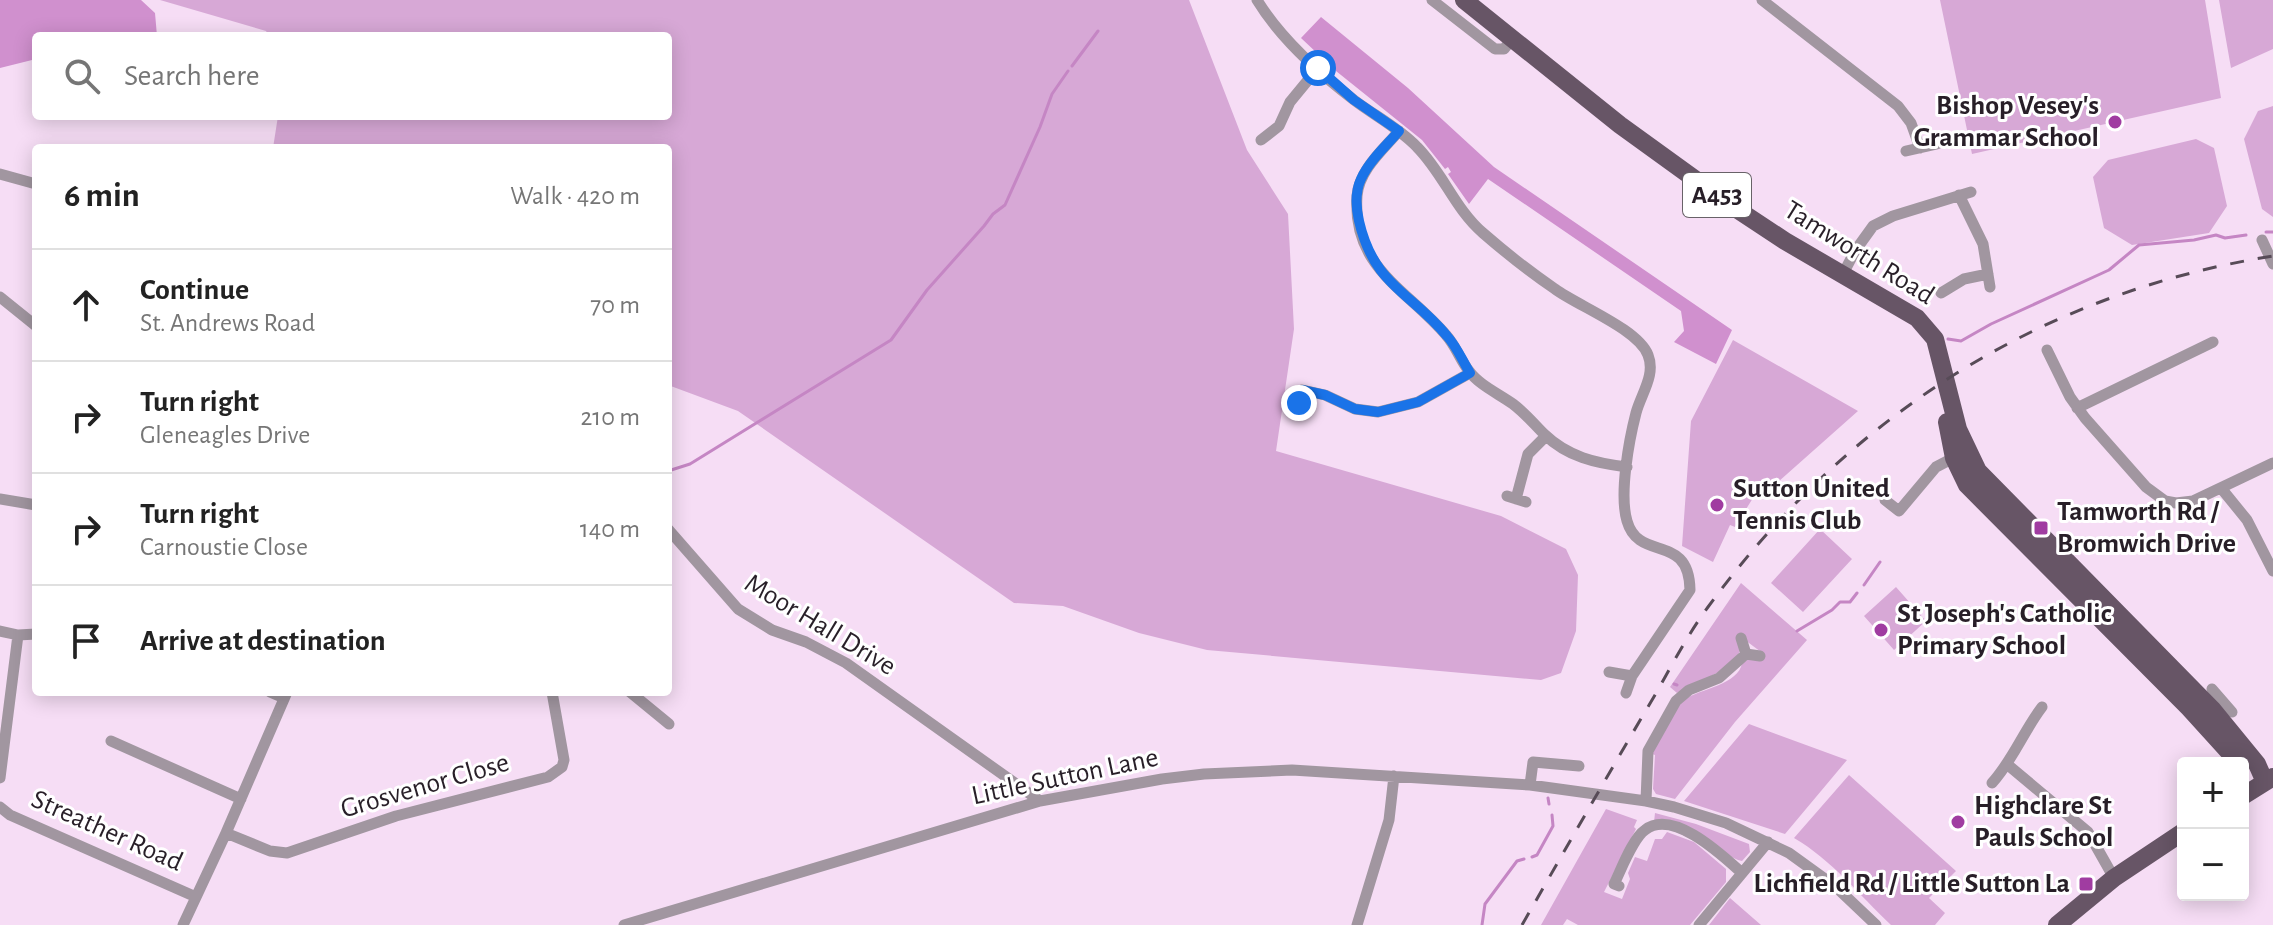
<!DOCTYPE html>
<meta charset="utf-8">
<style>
body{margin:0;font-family:"Alegreya Sans",sans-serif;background:#f2f2f2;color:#222}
.controls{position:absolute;right:24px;bottom:24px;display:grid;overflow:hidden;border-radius:8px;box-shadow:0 4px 20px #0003}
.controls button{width:72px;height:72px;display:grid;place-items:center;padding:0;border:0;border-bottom:2px solid #e0e0e0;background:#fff;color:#222;font:40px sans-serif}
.stop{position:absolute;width:24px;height:24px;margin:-18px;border:6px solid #1a73e8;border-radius:50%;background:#fff}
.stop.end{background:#1a73e8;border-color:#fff;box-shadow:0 2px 8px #0008}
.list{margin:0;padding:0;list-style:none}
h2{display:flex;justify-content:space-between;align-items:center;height:104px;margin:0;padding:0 32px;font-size:34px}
h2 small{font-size:26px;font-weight:400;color:#767676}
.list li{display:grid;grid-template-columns:52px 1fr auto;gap:24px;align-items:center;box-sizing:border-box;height:112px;padding:0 32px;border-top:2px solid #e0e0e0}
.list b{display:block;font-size:30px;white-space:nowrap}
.list p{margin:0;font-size:26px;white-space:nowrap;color:#767676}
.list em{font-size:26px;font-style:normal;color:#767676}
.icon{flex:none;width:44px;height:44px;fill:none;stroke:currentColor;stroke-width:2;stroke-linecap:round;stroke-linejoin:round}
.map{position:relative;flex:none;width:2273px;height:925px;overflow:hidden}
.search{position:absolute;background:#fff;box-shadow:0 4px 20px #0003;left:32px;top:32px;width:640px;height:88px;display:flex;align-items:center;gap:20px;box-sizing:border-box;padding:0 28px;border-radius:8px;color:#767676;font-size:30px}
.panel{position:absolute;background:#fff;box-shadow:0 4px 20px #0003;left:32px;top:144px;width:640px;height:552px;border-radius:8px}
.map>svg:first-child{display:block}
.green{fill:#d7a8d6}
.forest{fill:#d090ce}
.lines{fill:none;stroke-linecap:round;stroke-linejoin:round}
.stream{stroke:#c586c4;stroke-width:3}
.minor{stroke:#a196a0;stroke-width:11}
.primary{stroke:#675566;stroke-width:18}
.rail{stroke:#574b57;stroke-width:3;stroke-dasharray:14 14;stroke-linecap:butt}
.route{stroke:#1a73e8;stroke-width:10}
.poi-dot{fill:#a03ca1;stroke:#fff;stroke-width:3}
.labels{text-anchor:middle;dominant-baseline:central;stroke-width:6;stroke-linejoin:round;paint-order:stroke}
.shield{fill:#fff;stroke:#686268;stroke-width:2}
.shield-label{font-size:26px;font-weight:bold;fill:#281f28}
.poi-label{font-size:28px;font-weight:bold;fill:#281f28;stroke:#fff;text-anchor:start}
.street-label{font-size:28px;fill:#281f28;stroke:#fff}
</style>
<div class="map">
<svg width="2273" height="925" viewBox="0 0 2273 925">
<rect width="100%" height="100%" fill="#f6ddf5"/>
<path class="green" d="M 160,0 L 1189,0 L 1247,150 L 1288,214 L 1294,329 L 1276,451 L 1501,516 L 1566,549 L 1578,575 L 1576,631 L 1561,673 L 1541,680 L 1207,650 L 1139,633 L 1063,606 L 1014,603 L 738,411 L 668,385 L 668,148 L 273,148 L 278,116 L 668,116 L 668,36 L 269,36 L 266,31 Z
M 1940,0 L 2205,0 L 2221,98 L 1972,154 Z
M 2219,0 L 2273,0 L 2273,49 L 2231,68 Z
M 2273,106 L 2273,217 L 2262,209 L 2244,139 L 2258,111 Z
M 2196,139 L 2214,148 L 2227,206 L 2209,233 L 2132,245 L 2104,228 L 2093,177 L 2108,160 Z
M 1733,340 L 1858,411 L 1769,490 L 1761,485 L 1735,527 L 1730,525 L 1713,562 L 1682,546 L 1691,421 Z
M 1820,529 L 1852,559 L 1803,612 L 1771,583 Z
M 1741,583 L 1807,640 L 1735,722 L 1675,799 L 1656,794 L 1653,789 L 1655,755 L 1652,754 C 1659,740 1673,706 1685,699 C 1701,689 1739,684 1742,663 L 1761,652 L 1745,640 L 1738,655 L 1723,670 L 1677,693 L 1670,687 Z
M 1896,587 L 1926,621 L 1894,650 L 1864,616 Z
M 1749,724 L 1847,760 L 1785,834 L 1684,801 Z
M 1849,775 L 1956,871 L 1929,898 L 1945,913 L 1935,925 L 1891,925 C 1859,895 1832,860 1794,838 Z
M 1606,809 L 1637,820 L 1634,827 L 1636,829 L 1604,892 L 1622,899 L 1630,879 L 1628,873 L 1635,857 L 1647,861 L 1655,839 L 1662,839 L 1667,832 L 1694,842 L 1726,869 L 1726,882 L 1690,925 L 1578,925 L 1567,919 L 1563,925 L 1541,925 Z
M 1655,813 L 1696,824 L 1749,844 L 1750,852 L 1742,861 L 1738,860 L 1654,822 Z
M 1730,898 L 1761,925 L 1709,925 Z"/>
<path class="forest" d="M 0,0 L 141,0 L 155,13 L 157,36 L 36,36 L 36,59 L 0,68 Z
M 1321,17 L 1408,88 L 1494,167 L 1732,330 L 1716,364 L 1674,342 L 1684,331 L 1681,311 L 1488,179 L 1469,204 L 1448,174 L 1451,172 L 1448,167 L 1445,169 L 1422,140 L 1336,71 L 1301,38 Z"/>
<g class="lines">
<path class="stream" d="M 1072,66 L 1098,31
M 2266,232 L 2273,232
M 1948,339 L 1961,341 L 1991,324 L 2109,270 L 2139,245 L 2194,240 L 2216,235 L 2225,238 L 2246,235
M 668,471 L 690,464 L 891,340 L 927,290 L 984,226 L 993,214 L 1005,205 L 1040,127 L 1052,94 L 1068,71
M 1864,585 L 1880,562
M 1797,631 L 1832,610 L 1840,602 L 1850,602 L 1857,593
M 1674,684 L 1677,685
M 1548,798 L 1549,804
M 1532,857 L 1537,855 L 1553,826 L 1552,815
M 1482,925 L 1485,904 L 1517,861 L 1524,859"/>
<path class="minor" d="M 1257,0 C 1280,38 1319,73 1354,100 C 1375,116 1399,128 1417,147 C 1443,173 1455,209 1483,233 C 1506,253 1530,272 1555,289 C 1578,306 1638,329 1648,355 C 1656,375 1641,394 1636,413 C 1629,440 1619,494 1627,521 C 1639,563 1689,532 1690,590 L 1632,676 L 1626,693
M 1432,0 L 1495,49 L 1504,49 L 1512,39
M 1762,0 L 1898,106 L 1911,123 L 1920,148
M 1399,131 C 1383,150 1359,170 1357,196 C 1352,268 1408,290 1446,335 C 1456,346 1460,360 1469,371 C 1479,385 1499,394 1513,404 C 1525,413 1534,424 1544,434 C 1568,457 1595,463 1627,467
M 1261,140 L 1279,126 L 1290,102 L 1318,68
M 1906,151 L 1937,144
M 0,174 L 36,184
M 1959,195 L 1983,244 L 1990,287
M 2262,240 L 2273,264
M 1843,274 L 1855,251 L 1873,226 L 1893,216 L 1971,192
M 1941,293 L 1964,279 L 1988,274
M 0,297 L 36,326
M 2047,350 L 2070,397 L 2085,418 L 2146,487 L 2165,501 L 2176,503 L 2193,501 L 2273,463
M 1299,403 L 1302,390 L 1325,395 L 1355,409 L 1378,412 L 1418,402 L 1470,373
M 2077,408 L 2213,342
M 2221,488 L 2247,520 L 2273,571
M 1507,496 L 1526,502
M 0,499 L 36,505
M 1516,499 L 1528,454 L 1546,436
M 1885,500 L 1899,511 L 1936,467 L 1959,455
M 668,529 L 738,609 L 772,630 L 806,642 L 846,663 L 1040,801
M 0,631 L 18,635 L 36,634
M 1741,638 L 1746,654
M 1609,672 L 1632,676
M 2212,689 L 2232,712
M 270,692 L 284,698
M 630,692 L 669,724
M 111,741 L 241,799
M 2008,765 L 2088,832 L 2114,878
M 0,778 L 18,635
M 1992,783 C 2013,760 2023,732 2042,707
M 1530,785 L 1533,762 L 1579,766
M 1646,801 L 1648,751 L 1676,701 L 1689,690 L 1719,678 L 1746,654 L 1760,656
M 0,807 L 10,815 L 196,897
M 226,833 L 270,851 L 287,853 L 396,816 L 548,777 L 562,767 L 564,760 L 552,692
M 1619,886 L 1614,884 C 1621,870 1633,838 1645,830 C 1673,808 1723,856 1742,873
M 183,925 L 226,833 L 287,692
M 624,925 L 1040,801 L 1162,779 L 1204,774 L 1292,770 L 1530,785 L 1646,801 L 1674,807 L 1726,823 L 1789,853 L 1836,887 L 1876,925
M 1357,925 L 1389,820 L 1394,776
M 1699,925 L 1768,842"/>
<path class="primary" d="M 1464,0 L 1620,125 L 1732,206 L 1785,241 L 1917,318 L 1935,339 L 1958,429 L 1978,471 L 2212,709 L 2257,764 L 2265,782
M 1947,422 L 1954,458 L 1967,485 L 2189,708 L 2239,763
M 2243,796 L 2273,777
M 2057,925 L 2114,878 L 2183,832"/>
<path class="rail" d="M 1522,925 C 1566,848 1610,771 1655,695 C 1672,665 1688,634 1708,607 C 1847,417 2040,293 2273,256"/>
</g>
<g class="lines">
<path class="route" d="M 1299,403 L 1302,390 L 1325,395 L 1355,409 L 1378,412 L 1418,402 L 1470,373 C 1462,360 1457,347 1447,336 C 1411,292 1374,286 1359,221 C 1356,208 1355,192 1361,179 C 1369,161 1387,145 1399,131 L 1354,100 L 1318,68"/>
</g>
<g class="poi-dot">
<circle cx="2115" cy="122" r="8"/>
<circle cx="1717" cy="505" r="8"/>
<rect x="2033" y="520" width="16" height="16" rx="4"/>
<circle cx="1881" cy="630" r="8"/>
<circle cx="1958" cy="822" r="8"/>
<rect x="2078" y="876" width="16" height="16" rx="4"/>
</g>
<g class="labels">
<rect class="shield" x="1683" y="173" width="68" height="44" rx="6"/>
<g class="shield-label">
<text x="1717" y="195">A453</text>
</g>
<g class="poi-label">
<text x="2099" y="106" text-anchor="end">Bishop Vesey's<tspan x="2099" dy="32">Grammar School</tspan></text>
<text x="1733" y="489">Sutton United<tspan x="1733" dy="32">Tennis Club</tspan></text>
<text x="2057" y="512">Tamworth Rd /<tspan x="2057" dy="32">Bromwich Drive</tspan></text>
<text x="1897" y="614">St Joseph's Catholic<tspan x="1897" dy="32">Primary School</tspan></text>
<text x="1974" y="806">Highclare St<tspan x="1974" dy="32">Pauls School</tspan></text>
<text x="2070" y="884" text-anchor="end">Lichfield Rd / Little Sutton La</text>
</g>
<g class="street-label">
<text transform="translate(1859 253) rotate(32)">Tamworth Road</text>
<text transform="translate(820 625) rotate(31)">Moor Hall Drive</text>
<text transform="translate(1065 777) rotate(-12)">Little Sutton Lane</text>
<text transform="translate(425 786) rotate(-16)">Grosvenor Close</text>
<text transform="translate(107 831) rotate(24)">Streather Road</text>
</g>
</g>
</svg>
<div class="controls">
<button>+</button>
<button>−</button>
</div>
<div class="stop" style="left:1318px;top:68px"></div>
<div class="stop end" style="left:1299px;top:403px"></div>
<div class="search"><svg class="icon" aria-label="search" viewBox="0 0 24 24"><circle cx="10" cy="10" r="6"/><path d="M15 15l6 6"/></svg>Search here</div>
<section class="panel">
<h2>6 min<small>Walk · 420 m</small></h2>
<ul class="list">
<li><svg class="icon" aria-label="ahead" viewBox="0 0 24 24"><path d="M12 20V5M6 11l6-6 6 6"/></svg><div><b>Continue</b><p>St. Andrews Road</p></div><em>70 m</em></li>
<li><svg class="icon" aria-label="right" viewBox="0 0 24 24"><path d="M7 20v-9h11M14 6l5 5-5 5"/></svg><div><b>Turn right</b><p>Gleneagles Drive</p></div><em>210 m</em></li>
<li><svg class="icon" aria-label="right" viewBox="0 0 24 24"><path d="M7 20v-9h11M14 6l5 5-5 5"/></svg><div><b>Turn right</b><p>Carnoustie Close</p></div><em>140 m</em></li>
<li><svg class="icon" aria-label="arrive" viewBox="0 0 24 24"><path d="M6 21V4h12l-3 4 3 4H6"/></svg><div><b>Arrive at destination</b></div></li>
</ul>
</section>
</div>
